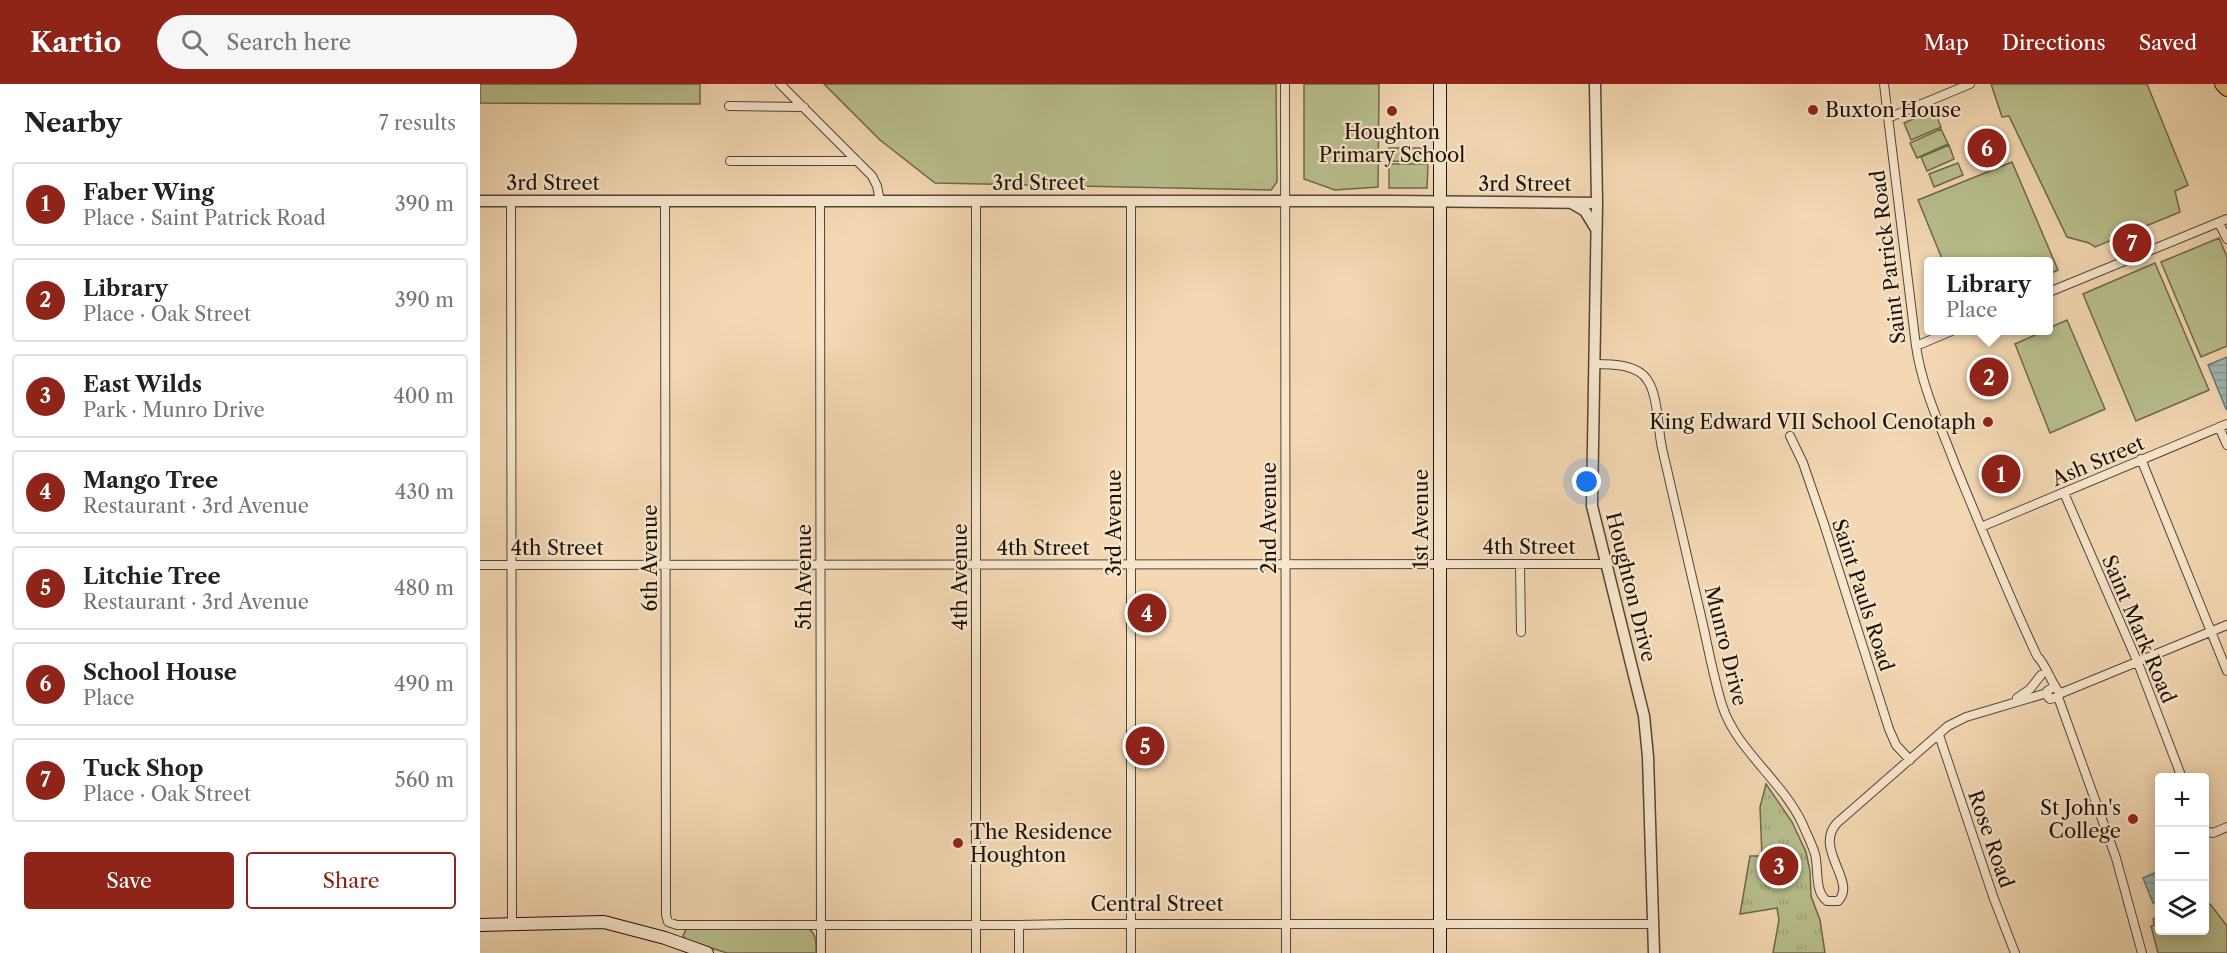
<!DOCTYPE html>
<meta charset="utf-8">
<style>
body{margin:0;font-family:"Libre Caslon Text",serif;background:#f6f6f6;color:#222}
.controls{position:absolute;right:18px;bottom:18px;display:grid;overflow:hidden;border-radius:6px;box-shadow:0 3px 15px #0003}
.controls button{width:54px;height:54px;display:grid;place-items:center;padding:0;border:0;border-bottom:2px solid #e0e0e0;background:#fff;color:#222;font:30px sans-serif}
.you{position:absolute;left:1107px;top:398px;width:21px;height:21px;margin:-15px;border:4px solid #fff;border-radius:50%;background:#1a73e8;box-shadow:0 0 0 9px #1a73e833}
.badge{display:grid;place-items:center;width:39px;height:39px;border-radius:50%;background:#8f2418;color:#fff;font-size:20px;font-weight:700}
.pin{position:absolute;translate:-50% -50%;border:3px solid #fff;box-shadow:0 2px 6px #0006}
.popup{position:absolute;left:1444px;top:173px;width:129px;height:78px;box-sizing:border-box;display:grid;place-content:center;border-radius:6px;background:#fff;filter:drop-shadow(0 2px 4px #0005);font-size:20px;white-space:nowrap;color:#767676}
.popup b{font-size:22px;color:#222}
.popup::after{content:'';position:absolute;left:50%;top:100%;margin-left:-12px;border:12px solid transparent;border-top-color:#fff}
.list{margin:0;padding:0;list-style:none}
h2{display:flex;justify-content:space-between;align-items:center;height:78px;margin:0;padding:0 24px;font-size:26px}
h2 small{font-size:20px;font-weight:400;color:#767676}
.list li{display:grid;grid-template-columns:39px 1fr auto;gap:18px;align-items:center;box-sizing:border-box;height:84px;margin:0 12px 12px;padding:0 12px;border:2px solid #e0e0e0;border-radius:6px}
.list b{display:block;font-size:22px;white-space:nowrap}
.list p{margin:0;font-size:20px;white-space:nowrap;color:#767676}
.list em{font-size:20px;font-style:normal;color:#767676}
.actions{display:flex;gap:12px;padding:18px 24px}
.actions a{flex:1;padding:14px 0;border:2px solid #8f2418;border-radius:6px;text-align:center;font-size:21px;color:#8f2418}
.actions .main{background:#8f2418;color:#fff}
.icon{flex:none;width:33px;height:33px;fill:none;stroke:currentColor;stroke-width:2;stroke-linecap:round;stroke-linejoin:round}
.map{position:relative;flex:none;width:1747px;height:869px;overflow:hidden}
header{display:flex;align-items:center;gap:36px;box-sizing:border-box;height:84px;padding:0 30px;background:#8f2418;color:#fff}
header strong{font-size:28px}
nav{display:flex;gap:33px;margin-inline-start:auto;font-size:21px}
.search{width:420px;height:54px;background:#f6f6f6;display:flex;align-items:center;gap:15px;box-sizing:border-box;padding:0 21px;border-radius:33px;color:#767676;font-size:22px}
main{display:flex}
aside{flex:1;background:#fff}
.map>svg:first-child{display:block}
.green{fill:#b9bf8e;stroke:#6d684a;stroke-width:1.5}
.park{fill:url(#park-tufts);stroke:#6d684a;stroke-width:1.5}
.water{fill:url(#water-rules);stroke:#6c766f;stroke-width:1.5}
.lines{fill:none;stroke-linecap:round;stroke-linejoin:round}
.minor-casing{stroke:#564430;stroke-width:10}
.tertiary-casing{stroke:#564430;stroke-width:13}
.secondary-casing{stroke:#211205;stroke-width:14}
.primary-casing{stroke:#211205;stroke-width:16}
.minor{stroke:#f7e6ce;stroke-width:8}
.tertiary{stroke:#f7e6ce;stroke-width:10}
.secondary{stroke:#f7e6ce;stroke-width:12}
.primary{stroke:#eabc7a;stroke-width:14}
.poi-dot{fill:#8f2418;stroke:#f7e6ce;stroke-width:2}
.labels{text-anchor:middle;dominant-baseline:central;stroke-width:4.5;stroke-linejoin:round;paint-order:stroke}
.poi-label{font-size:20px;fill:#211205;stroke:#f7e6ce;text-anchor:start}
.street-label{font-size:20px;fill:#211205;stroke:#f7e6ce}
</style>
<header>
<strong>Kartio</strong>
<div class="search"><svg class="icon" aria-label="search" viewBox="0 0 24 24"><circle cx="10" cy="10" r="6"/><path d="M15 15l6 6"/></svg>Search here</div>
<nav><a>Map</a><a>Directions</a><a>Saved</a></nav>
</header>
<main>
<aside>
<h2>Nearby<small>7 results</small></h2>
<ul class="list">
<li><span class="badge">1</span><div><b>Faber Wing</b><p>Place · Saint Patrick Road</p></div><em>390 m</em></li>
<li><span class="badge">2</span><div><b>Library</b><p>Place · Oak Street</p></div><em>390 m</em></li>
<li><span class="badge">3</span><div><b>East Wilds</b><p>Park · Munro Drive</p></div><em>400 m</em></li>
<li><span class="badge">4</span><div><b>Mango Tree</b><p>Restaurant · 3rd Avenue</p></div><em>430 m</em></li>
<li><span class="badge">5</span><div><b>Litchie Tree</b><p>Restaurant · 3rd Avenue</p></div><em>480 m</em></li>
<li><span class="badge">6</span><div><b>School House</b><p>Place</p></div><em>490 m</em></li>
<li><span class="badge">7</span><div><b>Tuck Shop</b><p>Place · Oak Street</p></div><em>560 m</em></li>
</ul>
<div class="actions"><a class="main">Save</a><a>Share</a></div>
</aside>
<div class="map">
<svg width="1747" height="869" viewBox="0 0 1747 869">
<defs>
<pattern id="park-tufts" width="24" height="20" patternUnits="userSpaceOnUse" patternTransform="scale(1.5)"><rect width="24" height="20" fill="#b9bf8e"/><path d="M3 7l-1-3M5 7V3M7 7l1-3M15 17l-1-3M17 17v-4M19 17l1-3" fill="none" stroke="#9fa379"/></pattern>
<pattern id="water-rules" width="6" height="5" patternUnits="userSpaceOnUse" patternTransform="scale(1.5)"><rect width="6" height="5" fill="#9eb8b5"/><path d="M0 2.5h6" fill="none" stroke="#889d9a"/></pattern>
</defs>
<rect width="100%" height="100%" fill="#f3d8b3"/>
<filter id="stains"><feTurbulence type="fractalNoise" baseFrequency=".00333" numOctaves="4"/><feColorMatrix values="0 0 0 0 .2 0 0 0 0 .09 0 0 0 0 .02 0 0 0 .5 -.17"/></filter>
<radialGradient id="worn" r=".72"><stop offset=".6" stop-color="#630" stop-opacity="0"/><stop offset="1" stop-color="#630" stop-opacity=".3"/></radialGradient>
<path class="green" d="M 0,0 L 220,0 L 220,20 L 0,19 Z
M 344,0 L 796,0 L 797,98 L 791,106 L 455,99 L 400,56 Z
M 824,0 L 899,0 L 898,103 L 855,106 L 824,95 Z
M 1511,0 L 1667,0 L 1708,101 L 1695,107 L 1700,128 L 1615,163 L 1609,159 L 1587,153 L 1529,32 L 1522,33 Z
M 1454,26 L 1461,43 L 1431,56 L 1424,39 Z
M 1461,45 L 1468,60 L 1437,74 L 1430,59 Z
M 1469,61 L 1474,75 L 1447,87 L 1441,73 Z
M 909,64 L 948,64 L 948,78 L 909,77 Z
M 1532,78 L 1578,186 L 1569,190 L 1569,178 L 1463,177 L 1438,116 Z
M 1478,79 L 1483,91 L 1454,103 L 1449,90 Z
M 909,80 L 948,80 L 947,104 L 909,104 Z
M 1739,154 L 1747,173 L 1747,262 L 1721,273 L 1681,178 Z
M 1675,179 L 1729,306 L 1656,337 L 1603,210 Z
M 1587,236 L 1625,325 L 1570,349 L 1535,260 L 1564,247 L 1569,246 L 1569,244 Z
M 1725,817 L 1731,821 L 1747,842 L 1747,869 L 1678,869 L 1671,842 L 1674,841 L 1673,835 L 1679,832 L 1680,846 L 1724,846 Z
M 327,844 C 337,849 336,859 336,869 L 247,869 L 206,856 L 203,852 L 206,845 Z"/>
<path class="park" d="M 1286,700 L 1312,738 L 1326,768 L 1330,787 L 1331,812 L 1340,836 L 1345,869 L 1293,869 L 1299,836 L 1297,824 L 1260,830 L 1270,772 L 1282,772 L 1280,723 Z"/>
<path class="water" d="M 1747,273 L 1747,325 L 1746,325 L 1728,281 Z
M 1679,787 L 1679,817 L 1673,819 L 1663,794 Z"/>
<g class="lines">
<defs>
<path id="minor" d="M 300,0 L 392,92 L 397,102 L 400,117
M 805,0 L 806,869
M 1404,0 L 1436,262 C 1442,304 1461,343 1476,383 C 1502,446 1528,510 1557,572 C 1567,582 1570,597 1579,608 L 1578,613 L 1570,615 L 1568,613 L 1567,607 L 1574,603
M 249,22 L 324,23
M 1408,34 L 1490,0
M 250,77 L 377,77
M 31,117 L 32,841
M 185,117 L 186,831 L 188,838 L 197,841 L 539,841 L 590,840 L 1173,840
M 340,117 L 341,869
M 496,117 L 496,869
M 651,117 L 651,869
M 1739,139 L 1747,155
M 1569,208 L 1747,135
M 1436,262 L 1474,246
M 1114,280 C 1132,280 1158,280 1168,297 C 1178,312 1178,346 1182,364 C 1196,423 1209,482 1223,541 C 1229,568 1234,595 1242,621 C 1256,666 1303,697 1323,741 C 1327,751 1332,760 1335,770 C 1339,786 1334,807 1347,817 L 1358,817 C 1378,798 1333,765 1357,739 L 1468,642 L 1486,633 L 1567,609
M 1739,343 L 1747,361
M 1310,352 L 1323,379 L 1344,440 L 1409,645 L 1416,661 L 1430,676
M 1661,375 L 1747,587
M 1584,409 L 1658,579 L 1702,694
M 1501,443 L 1747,340
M 1040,480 L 1041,548
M 0,481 L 1126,480
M 1579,610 L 1747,541
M 1578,613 L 1636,774 L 1662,869
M 1537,614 L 1550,605 L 1561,591
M 1459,651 L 1514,815 L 1535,869
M 1724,747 L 1733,749 L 1747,743
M 539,841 L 539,869"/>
<path id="tertiary" d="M 1115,0 L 1117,119 L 1112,422 L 1164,632 L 1168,673 L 1174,869
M 0,117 L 911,117 L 1117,119
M 1093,120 L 1105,127 L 1116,145"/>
<path id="secondary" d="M 960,0 L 960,869
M 0,841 L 124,838 L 185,854 L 227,869"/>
<path id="primary" d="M 1742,0 L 1747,5"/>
</defs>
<use href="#minor" class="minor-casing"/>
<use href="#tertiary" class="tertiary-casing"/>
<use href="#secondary" class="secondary-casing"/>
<use href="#primary" class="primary-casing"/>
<use href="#minor" class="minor"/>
<use href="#tertiary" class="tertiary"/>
<use href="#secondary" class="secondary"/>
<use href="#primary" class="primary"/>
</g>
<g class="poi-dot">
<circle cx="1333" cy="26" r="6"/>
<circle cx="912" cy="27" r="6"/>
<circle cx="1508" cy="338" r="6"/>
<circle cx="1653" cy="735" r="6"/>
<circle cx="478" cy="759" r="6"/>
</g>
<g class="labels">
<g class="poi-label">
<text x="1345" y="26">Buxton House</text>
<text x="912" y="48" text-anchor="middle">Houghton<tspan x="912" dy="23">Primary School</tspan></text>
<text x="1496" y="338" text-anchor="end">King Edward VII School Cenotaph</text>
<text x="1641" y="724" text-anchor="end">St John's<tspan x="1641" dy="23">College</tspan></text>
<text x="490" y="748">The Residence<tspan x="490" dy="23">Houghton</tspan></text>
</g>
<g class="street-label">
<text x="73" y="99">3rd Street</text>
<text x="559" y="99">3rd Street</text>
<text x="1045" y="100">3rd Street</text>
<text transform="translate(1408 173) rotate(-97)">Saint Patrick Road</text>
<text transform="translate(1618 377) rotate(-23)">Ash Street</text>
<text transform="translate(789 434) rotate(-90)">2nd Avenue</text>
<text transform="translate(941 435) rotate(-90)">1st Avenue</text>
<text transform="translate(634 439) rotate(-90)">3rd Avenue</text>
<text x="1049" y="463">4th Street</text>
<text x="77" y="464">4th Street</text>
<text x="563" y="464">4th Street</text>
<text transform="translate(170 474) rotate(-90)">6th Avenue</text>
<text transform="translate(324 493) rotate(-90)">5th Avenue</text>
<text transform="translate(480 493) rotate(-90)">4th Avenue</text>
<text transform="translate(1151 503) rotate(76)">Houghton Drive</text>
<text transform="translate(1383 511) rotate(72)">Saint Pauls Road</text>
<text transform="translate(1659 545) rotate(67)">Saint Mark Road</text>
<text transform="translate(1246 562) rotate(76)">Munro Drive</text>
<text transform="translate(1511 755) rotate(71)">Rose Road</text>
<text x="677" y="820">Central Street</text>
</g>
</g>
<rect width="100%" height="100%" filter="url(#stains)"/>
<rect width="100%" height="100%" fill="url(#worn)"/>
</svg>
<div class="controls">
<button>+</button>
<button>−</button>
<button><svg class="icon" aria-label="layers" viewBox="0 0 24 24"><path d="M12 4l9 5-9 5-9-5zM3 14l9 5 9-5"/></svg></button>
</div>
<div class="you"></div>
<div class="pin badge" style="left:1521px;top:390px">1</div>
<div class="pin badge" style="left:1509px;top:293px">2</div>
<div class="popup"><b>Library</b>Place</div>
<div class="pin badge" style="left:1299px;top:782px">3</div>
<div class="pin badge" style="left:667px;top:529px">4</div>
<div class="pin badge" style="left:665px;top:662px">5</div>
<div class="pin badge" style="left:1507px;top:64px">6</div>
<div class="pin badge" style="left:1652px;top:159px">7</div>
</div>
</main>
